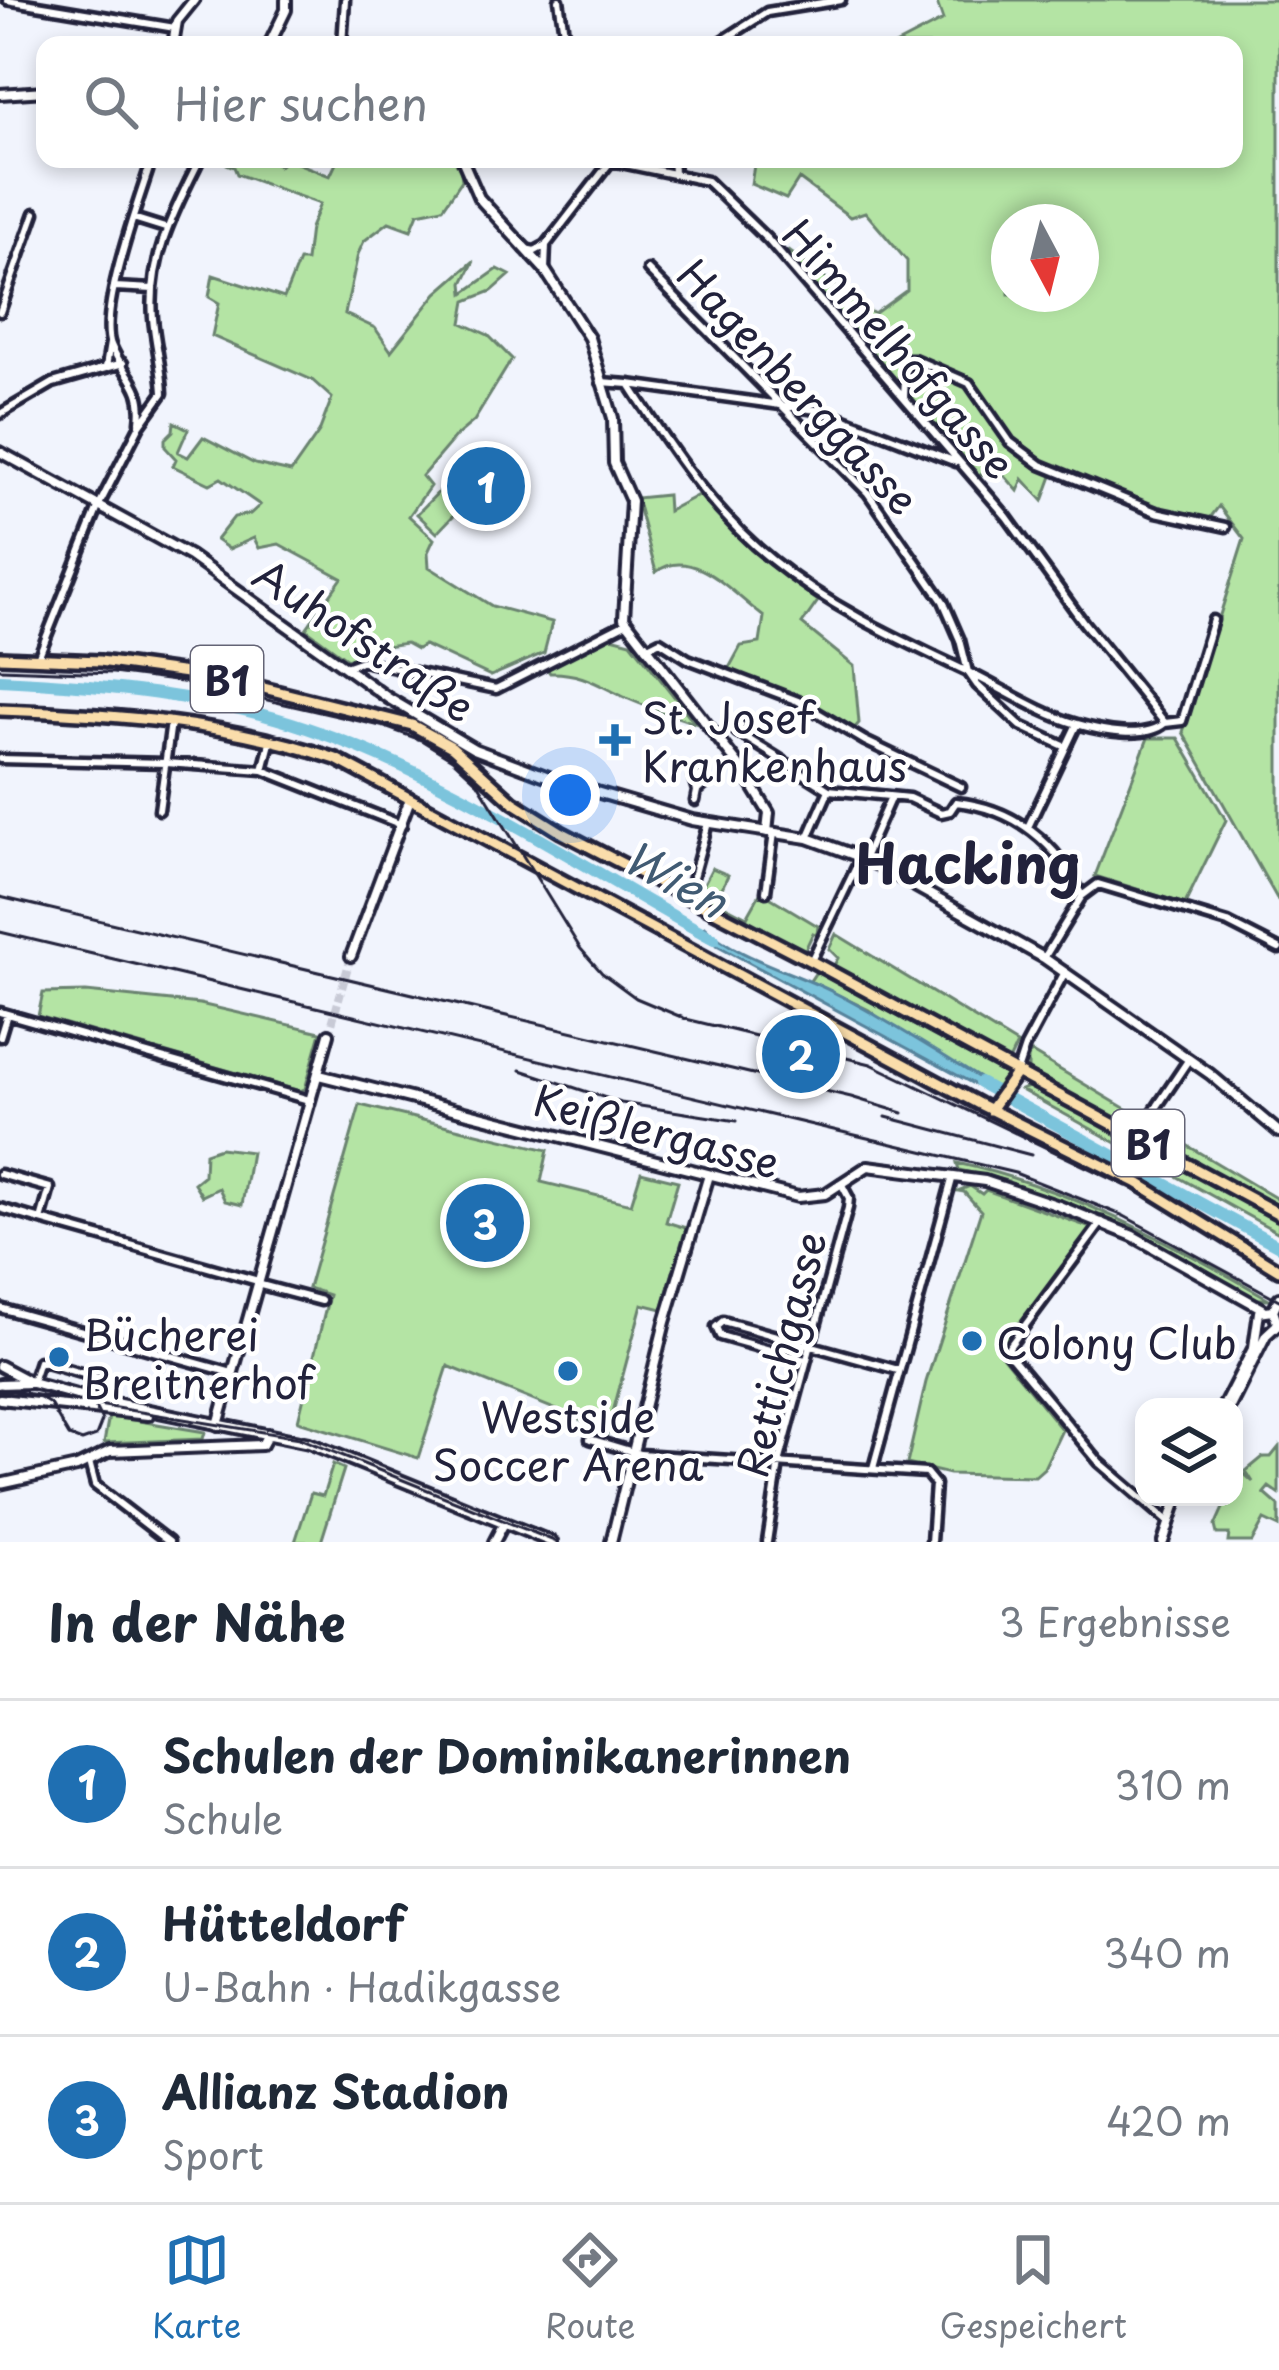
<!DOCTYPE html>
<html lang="de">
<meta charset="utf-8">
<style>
body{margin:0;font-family:"Playpen Sans",sans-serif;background:#f6f6f7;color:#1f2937}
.controls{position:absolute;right:36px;bottom:36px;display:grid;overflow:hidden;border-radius:24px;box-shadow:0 6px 18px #0003}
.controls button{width:108px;height:108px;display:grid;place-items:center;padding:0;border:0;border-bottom:3px solid #e0e1e3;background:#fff;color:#1f2937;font:60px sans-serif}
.compass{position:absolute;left:991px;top:204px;width:108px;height:108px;border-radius:50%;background:#fff;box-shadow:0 6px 18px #0003;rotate:173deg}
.you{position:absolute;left:570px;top:795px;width:42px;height:42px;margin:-30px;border:9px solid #fff;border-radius:50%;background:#1a73e8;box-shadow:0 0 0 18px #1a73e833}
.badge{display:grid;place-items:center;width:78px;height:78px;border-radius:50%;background:#1f6fb2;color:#fff;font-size:39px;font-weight:700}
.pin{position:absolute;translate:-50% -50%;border:6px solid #fff;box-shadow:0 3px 12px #0006}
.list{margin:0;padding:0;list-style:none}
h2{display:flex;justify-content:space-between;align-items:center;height:156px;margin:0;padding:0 48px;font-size:51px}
h2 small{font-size:39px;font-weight:400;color:#747a83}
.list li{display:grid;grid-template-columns:78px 1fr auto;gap:36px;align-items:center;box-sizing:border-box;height:168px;padding:0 48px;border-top:3px solid #e0e1e3}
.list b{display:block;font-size:45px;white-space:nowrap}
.list p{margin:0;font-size:39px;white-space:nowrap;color:#747a83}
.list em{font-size:39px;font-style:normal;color:#747a83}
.icon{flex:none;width:66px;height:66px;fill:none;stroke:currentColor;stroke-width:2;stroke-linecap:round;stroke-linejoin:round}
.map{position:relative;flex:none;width:1279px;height:1542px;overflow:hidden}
.search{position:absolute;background:#fff;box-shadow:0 6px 18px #0003;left:36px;right:36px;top:36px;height:132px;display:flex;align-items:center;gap:30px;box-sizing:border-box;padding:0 42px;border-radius:24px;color:#747a83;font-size:45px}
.sheet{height:660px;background:#fff}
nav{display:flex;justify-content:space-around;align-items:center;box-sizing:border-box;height:168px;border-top:3px solid #e0e1e3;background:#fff;font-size:33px;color:#747a83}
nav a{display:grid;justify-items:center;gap:6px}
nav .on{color:#1f6fb2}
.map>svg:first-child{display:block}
.green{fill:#b4e4a4;stroke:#6b8370;stroke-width:3;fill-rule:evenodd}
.water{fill:#7bc4dc;stroke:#57839c;stroke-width:3}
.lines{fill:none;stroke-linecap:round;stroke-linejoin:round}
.river{stroke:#7bc4dc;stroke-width:12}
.tertiary-tunnel{stroke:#c8cad6;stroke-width:8;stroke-dasharray:8 4;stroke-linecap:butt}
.minor-casing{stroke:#22223b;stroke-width:15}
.tertiary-casing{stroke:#22223b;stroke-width:16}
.secondary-casing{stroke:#22223b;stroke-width:16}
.primary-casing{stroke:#22223b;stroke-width:18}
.minor{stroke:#fff;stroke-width:6}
.tertiary{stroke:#fff;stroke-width:8}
.secondary{stroke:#fff;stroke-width:8}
.primary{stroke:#faddab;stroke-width:9}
.tram{stroke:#22223b;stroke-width:3}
.rail{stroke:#22223b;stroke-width:3}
.poi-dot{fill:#1f6fb2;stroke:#fff;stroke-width:4.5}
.labels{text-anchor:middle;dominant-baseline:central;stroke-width:9;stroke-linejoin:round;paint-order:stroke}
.shield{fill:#fff;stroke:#646476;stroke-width:3}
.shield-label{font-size:39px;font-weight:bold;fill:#22223b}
.street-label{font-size:42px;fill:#22223b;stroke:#fff}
.poi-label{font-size:42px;fill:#22223b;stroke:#fff;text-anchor:start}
.water-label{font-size:45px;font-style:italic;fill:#415b73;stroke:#fff}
.district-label{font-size:54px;font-weight:bold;fill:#22223b;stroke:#fff}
</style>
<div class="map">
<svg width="1279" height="1542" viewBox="0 0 1279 1542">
<rect width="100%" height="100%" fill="#f1f4fd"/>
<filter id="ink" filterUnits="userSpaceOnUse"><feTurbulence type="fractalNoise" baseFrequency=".00833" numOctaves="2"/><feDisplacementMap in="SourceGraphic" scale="24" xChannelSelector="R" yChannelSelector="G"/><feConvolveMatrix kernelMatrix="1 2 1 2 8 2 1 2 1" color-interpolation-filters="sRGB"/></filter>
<g filter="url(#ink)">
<path class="green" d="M 936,0 L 1279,0 L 1279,902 L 1183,732 L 1244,539 L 1219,506 L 1210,518 L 1157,507 L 1055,468 L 1043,501 L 1023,479 L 1018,491 L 1004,475 L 976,474 L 786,253 L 789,251 L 874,314 L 907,290 L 907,261 L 865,212 L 850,217 L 799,179 L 786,199 L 751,184 L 755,159 L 1234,159 L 1234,45 L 895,45 L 943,20 ZM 1009,222 L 1081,222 L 1081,294 L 1009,294 Z
M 228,159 L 270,159 L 279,166 L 287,159 L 330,176 L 338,159 L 459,159 L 462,180 L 443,208 L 418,213 L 411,230 L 389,222 L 364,241 L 358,254 L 345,314 L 375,328 L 391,351 L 437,293 L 474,261 L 463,283 L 464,293 L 498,269 L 510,275 L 492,291 L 466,301 L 462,323 L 488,335 L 512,359 L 474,421 L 456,436 L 422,476 L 430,486 L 409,516 L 434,539 L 428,552 L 429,567 L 492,606 L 552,622 L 544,653 L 491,676 L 424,645 L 417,649 L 406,643 L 365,649 L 362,642 L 356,645 L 358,655 L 347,659 L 306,629 L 342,578 L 279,544 L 259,548 L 254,538 L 229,549 L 216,540 L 234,517 L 250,514 L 260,505 L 221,478 L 210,484 L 173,466 L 176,459 L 165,447 L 165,439 L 173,431 L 174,422 L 188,429 L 178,452 L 188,457 L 203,437 L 255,464 L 291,472 L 319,432 L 332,398 L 312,380 L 212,336 L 219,303 L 209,297 L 213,275 L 284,298 L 299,261 L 306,261 L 310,228 L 320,204 L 237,174 L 234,167 L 227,164 Z
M 467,463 L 486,481 L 437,533 L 417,514 Z
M 700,494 L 769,563 L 818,601 L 802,624 L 854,666 L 859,723 L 852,731 L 803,697 L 728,670 L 741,646 L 760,643 L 764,617 C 735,596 693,544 656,572 L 636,498 L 667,495 L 668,511 Z
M 608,636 L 631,642 L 695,723 C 670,715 645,707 622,696 C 597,684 580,672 550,673 L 546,667 Z
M 1148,738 L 1178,738 L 1226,820 L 1185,904 L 1095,876 Z
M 712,868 L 728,875 L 716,901 L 747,917 L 761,892 L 818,926 L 817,935 L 813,933 L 804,952 L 696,899 Z
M 836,934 L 1017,1044 L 1009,1061 L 833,967 L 838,958 L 829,949 Z
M 816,972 L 1005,1074 L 1005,1076 L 996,1088 L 890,1027 L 869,1010 L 810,981 Z
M 86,992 L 200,1004 L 321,1032 L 305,1089 L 300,1091 L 38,1016 L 43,993 Z
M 1032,1053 L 1279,1200 L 1279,1206 L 1028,1072 L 1028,1056 Z
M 1028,1087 L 1266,1212 L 1279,1219 L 1279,1233 L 1021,1090 Z
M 360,1105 L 548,1150 L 541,1182 L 631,1204 L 641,1172 L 678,1181 L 666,1222 L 686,1228 L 662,1309 L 642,1304 L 606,1438 L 588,1432 L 589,1423 L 448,1366 L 418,1458 L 298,1421 L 329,1295 L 308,1288 Z
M 220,1148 L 251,1152 L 242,1205 L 225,1201 L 219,1188 L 202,1196 L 194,1183 L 204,1175 L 205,1153 Z
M 957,1163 C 1070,1188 1169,1241 1269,1299 L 1254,1299 L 1117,1223 L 1008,1185 L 1008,1181 L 959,1170 Z
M 970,1186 L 982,1194 L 986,1190 L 1091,1228 L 998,1351 L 1062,1430 L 1044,1468 L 1035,1476 L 949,1474 L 907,1464 L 926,1382 L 981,1211 L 964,1192 L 958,1191 Z
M 109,1416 L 205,1432 L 203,1439 L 104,1443 Z
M 1279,1447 L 1279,1494 L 1269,1487 L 1264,1493 L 1279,1506 L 1279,1527 L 1264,1520 L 1252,1542 L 1228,1542 L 1229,1534 L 1217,1534 L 1215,1526 L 1228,1497 L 1234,1497 L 1234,1465 L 1253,1482 L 1246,1471 L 1263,1457 L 1271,1457 Z
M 333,1464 L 344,1469 L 321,1542 L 295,1542 L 311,1493 L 323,1496 Z"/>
<path class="water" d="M 705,927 C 736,958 795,972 835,993 C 890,1021 943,1056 996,1088 L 992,1094 L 700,936 Z"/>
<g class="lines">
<path class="river" d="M 0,680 C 102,685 210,695 307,728 C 450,776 582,867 714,939
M 980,1083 L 1279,1246"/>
<path class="tertiary-tunnel" d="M 329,1034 L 351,956"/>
<defs>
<path id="minor" d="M 7,0 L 175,28
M 559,0 L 566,45
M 342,45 L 345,0
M 716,45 L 767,12 L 841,0
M 673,159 L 674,172
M 133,218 L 165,228
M 525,249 L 535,251 L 546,245 L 611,161 L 707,181 L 768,240 L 1007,517 L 1084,623 L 1165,723
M 545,270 L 546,245
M 648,270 L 868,493 L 943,601 L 960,640 L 968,672 L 977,685 L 1021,726 L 1064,746
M 115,287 L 153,289
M 0,312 L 35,213
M 106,367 L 110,343
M 601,382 L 629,384 C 670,448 712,512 772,560 C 832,609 901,640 970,673 C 1005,690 1040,713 1077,724 C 1101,731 1145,740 1165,723
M 629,384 L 824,411 L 956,462
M 904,397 L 906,359 L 914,359 L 969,383 L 1010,442 L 1041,465 L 1156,512 L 1226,527
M 0,414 L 53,383 L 123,363
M 140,422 C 145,383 124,377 111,345 C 98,310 140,198 152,159
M 646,648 L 660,641 L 688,659 L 798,701 L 865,741 L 961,787
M 38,658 L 99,505 L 140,425 L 163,393 C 162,368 155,343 153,318 C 148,259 174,211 200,159
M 345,667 L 362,661 L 496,689 L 626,623
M 1165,723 L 1182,721 L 1213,620
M 741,725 L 737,732 L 829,790 L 909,798 L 941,813 L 950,811 L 956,802 C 1014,808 1058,843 1082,896
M 0,759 L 166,763 L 263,770 L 402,825
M 263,770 L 271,739
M 695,801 L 697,791 L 705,784 L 703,776 L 693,777 L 697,791
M 159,810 L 171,722
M 1028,827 L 1077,724
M 808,838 L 829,790
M 864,858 L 890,799
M 766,892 L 774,833
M 688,895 L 708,823
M 1044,958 L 1082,896 L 1098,884 L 1228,923 L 1279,949
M 811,961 L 861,857
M 0,1012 L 309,1100
M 0,1037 L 7,1014
M 1017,1071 L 1025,1047 L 1065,972
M 1150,1117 L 1189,1059
M 0,1174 L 50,1188 L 41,1220 L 0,1208
M 41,1220 L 258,1281
M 1102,1222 L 1009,1347 L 1009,1354 L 1099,1462 L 1169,1522
M 257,1284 L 321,1301
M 0,1308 L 232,1373
M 805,1360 L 720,1336 L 716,1327 L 723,1321 L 898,1370
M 32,1382 L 39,1361 L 108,1381 L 105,1401
M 590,1439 L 640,1454 L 926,1473 L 935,1484 L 931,1542
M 89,1462 L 95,1485 L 169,1542
M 873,1468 L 953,1176
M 767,1542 L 779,1463 L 848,1208 L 849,1198 L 841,1183"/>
<path id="tertiary" d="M 173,45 L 177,21 L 194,0
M 269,45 L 286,10 L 286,0
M 462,159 L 479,198 L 545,270 L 589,338 L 613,418 L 614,463 L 631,501 L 624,618 L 744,772 L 769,813 L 767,832
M 0,452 L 190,556 L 388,698 L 474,749 L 562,782 L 692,820 L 808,838 L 868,860 L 1044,958 L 1210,1074 L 1279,1132
M 351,956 L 410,799
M 319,1075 L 798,1197 L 825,1194 L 868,1166 L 985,1181 L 1059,1206 L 1133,1236 L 1263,1309
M 218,1425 L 329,1034
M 494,1542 L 504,1523
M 611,1542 L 665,1322 L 709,1175"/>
<path id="secondary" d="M 0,94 L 45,91
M 0,1366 L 32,1383 L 76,1395 L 309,1443 L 552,1542
M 0,1384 L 30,1383
M 0,1399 L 148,1415
M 1223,1407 L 1254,1347 L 1259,1312 L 1273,1310
M 1230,1407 L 1266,1335 L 1278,1324 L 1273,1310 L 1279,1298
M 0,1484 L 77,1467 L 110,1451 L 262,1445 L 268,1434
M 1163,1542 L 1178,1497"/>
<path id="primary" d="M 0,657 L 100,661 L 223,678 L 412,725 L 452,747 L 513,802 L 561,832 L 811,961 L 1279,1214
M 0,710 C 114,714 227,722 336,759 L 979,1104 L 1136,1182 L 1279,1270
M 990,1110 L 1017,1072"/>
</defs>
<use href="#minor" class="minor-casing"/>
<use href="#tertiary" class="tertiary-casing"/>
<use href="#secondary" class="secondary-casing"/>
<use href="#primary" class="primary-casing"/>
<use href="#minor" class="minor"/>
<use href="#tertiary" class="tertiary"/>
<use href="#secondary" class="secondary"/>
<use href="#primary" class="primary"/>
<path class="tram" d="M 0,1389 L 299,1438 L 557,1542
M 37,1396 L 50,1404 L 69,1436 L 82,1441 L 96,1436 L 102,1421 L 95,1407 L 81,1400"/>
<path class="rail" d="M 0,669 L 113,673 L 197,684 L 385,727 L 421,740 L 452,759 L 478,783 L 580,948 L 602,973 L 636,998 L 686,1019 L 871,1064 L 1126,1186
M 0,897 L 851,1097 L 903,1113
M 0,932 L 1015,1173 L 1124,1216 L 1279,1300
M 521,1070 L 621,1103 L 737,1121
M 886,1117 L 1031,1155"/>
</g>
</g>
<g class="poi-dot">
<path d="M609 722h12v12h12v12h-12v12h-12v-12h-12v-12h12z"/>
<circle cx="972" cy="1341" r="12"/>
<circle cx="59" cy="1357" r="12"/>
<circle cx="568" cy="1371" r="12"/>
</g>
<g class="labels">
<g class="shield">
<rect x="191" y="646" width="72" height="66" rx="9"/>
<rect x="1112" y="1110" width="72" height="66" rx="9"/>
</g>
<g class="shield-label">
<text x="227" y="679">B1</text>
<text x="1148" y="1143">B1</text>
</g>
<g class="street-label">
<text transform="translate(900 348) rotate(49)">Himmelhofgasse</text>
<text transform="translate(799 386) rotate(47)">Hagenberggasse</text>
<text transform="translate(365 639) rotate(34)">Auhofstraße</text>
<text transform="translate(657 1130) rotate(15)">Keißlergasse</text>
<text transform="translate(780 1354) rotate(-76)">Rettichgasse</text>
</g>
<g class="poi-label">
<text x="642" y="716">St. Josef<tspan x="642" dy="48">Krankenhaus</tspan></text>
<text x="83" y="1333">Bücherei<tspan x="83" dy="48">Breitnerhof</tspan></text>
<text x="996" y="1341">Colony Club</text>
<text x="568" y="1415" text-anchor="middle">Westside<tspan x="568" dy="48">Soccer Arena</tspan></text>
</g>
<g class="water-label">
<text transform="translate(676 877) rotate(29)">Wien</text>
</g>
<g class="district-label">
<text x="968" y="861">Hacking</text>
</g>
</g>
</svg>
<div class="controls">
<button><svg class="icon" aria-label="layers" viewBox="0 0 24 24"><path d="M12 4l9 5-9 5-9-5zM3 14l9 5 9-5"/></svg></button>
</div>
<svg class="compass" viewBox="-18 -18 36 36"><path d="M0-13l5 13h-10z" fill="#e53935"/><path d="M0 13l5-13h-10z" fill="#747a83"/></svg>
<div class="you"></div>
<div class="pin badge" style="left:486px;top:486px">1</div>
<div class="pin badge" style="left:801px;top:1054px">2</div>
<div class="pin badge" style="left:485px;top:1223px">3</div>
<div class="search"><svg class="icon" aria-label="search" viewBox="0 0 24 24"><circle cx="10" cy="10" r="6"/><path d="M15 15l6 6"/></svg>Hier suchen</div>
</div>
<section class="sheet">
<h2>In der Nähe<small>3 Ergebnisse</small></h2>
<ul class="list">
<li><span class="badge">1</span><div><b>Schulen der Dominikanerinnen</b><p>Schule</p></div><em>310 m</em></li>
<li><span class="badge">2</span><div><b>Hütteldorf</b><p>U-Bahn · Hadikgasse</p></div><em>340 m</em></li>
<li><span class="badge">3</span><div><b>Allianz Stadion</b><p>Sport</p></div><em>420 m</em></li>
</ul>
</section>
<nav>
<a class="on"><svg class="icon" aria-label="map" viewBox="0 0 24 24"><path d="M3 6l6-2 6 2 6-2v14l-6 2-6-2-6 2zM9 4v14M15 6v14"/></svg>Karte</a>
<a><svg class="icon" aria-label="directions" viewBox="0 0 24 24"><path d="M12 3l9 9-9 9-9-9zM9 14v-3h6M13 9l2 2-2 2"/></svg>Route</a>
<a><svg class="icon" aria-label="saved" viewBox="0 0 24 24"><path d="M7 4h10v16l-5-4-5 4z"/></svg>Gespeichert</a>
</nav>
